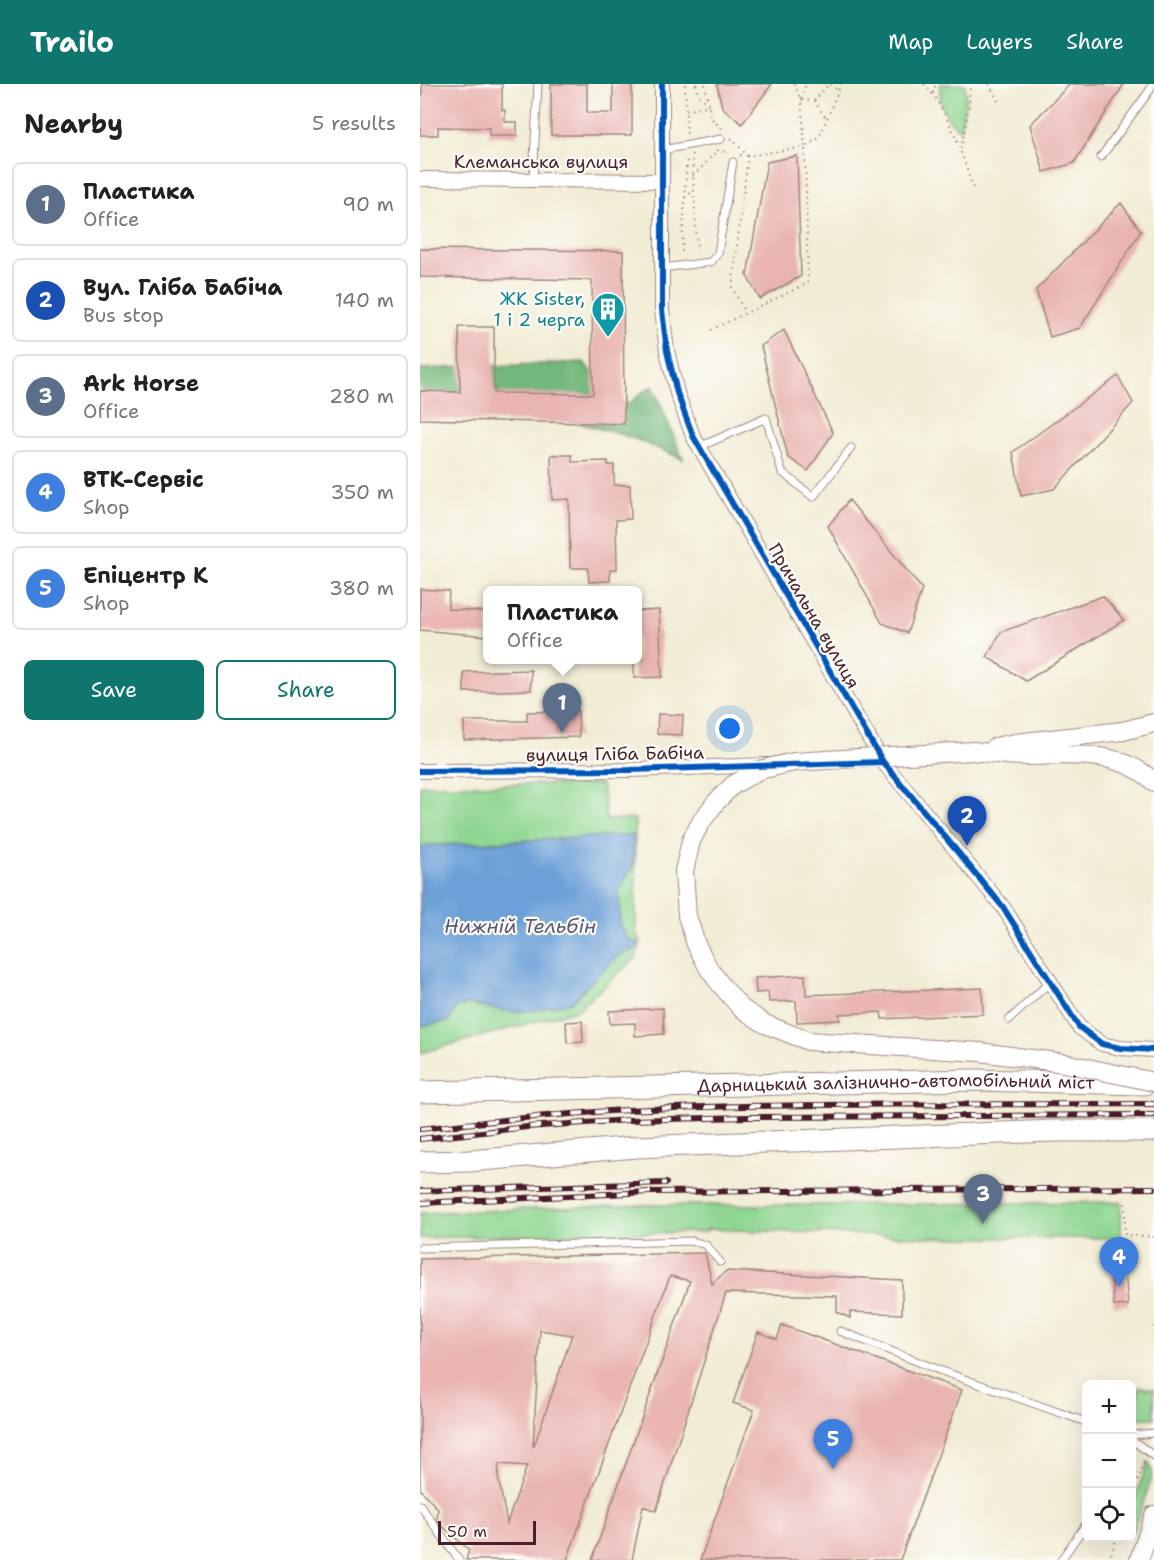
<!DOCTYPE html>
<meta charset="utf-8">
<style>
body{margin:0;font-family:"Shantell Sans",sans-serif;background:#f6f6f6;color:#202124}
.controls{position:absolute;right:18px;bottom:18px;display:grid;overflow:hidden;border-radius:9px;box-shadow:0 6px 24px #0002}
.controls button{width:54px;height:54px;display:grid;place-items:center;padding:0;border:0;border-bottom:2px solid #e0e0e0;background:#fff;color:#202124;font:30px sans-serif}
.scale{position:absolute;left:18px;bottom:15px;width:98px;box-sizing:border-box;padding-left:6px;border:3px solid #4a1f2b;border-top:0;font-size:16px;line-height:21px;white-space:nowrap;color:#4a1f2b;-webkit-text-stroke:4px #fdfcf7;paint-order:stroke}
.you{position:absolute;left:310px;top:645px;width:21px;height:21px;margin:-15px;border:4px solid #fff;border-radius:50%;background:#1a73e8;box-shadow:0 0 0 9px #1a73e833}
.badge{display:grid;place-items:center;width:39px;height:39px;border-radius:50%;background:#0f766e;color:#fff;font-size:20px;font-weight:700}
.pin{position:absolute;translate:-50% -50px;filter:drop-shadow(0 2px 3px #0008)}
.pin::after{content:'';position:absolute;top:32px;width:21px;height:18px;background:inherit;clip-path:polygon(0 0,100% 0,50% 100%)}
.popup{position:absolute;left:63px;top:502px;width:159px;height:78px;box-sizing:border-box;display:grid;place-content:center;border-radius:9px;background:#fff;filter:drop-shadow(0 2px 4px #0005);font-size:20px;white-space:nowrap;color:#757577}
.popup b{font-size:22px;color:#202124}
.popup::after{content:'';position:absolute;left:50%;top:100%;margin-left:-12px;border:12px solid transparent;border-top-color:#fff}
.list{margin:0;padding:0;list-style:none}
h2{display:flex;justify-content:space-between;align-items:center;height:78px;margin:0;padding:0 24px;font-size:26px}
h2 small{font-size:20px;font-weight:400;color:#757577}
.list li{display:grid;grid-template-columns:39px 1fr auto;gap:18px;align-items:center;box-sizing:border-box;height:84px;margin:0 12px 12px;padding:0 12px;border:2px solid #e0e0e0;border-radius:9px}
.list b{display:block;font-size:22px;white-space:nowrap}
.list p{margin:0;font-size:20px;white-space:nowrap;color:#757577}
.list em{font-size:20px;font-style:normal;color:#757577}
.actions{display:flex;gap:12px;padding:18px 24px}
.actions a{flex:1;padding:14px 0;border:2px solid #0f766e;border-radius:9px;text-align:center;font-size:21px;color:#0f766e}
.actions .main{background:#0f766e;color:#fff}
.icon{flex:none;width:33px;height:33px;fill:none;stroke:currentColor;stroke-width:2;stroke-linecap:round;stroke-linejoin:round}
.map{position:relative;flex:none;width:734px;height:1476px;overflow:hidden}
header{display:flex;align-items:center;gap:36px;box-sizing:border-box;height:84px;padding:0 30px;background:#0f766e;color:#fff}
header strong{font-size:28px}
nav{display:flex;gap:33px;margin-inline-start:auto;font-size:21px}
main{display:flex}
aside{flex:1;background:#fff}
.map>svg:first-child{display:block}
.green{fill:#8ed691;stroke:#6c7a5e;stroke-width:1.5}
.forest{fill:#72b77b;stroke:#5e6b53;stroke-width:1.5}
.water{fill:#6ca0d8;stroke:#5b6082;stroke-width:1.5}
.building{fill:#e9b4b2;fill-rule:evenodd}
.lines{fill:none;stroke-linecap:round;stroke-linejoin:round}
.service-casing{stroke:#9e8680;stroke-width:9}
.minor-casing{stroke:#9e8680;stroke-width:16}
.secondary-casing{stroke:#9e8680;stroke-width:20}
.primary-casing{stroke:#9e8680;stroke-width:23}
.path{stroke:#9e8680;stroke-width:2;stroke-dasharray:1.5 4.5;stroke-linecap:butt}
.service{stroke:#fff;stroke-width:7}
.minor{stroke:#fff;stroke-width:14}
.secondary{stroke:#fff;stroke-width:18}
.primary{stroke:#fff;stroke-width:21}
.rail-casing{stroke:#4a1f2b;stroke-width:6}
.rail{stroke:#fdfcf7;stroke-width:4;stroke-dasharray:11;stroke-linecap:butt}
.secondary-bridge-casing{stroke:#9e8680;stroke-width:20;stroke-linecap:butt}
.secondary-bridge{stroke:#fff;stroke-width:18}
.cycleway-casing{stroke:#fdfcf7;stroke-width:10}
.cycleway{stroke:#0057b8;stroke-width:6}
.labels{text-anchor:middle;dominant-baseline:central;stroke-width:4.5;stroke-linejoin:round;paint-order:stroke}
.street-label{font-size:18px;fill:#4a1f2b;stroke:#fdfcf7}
.culture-label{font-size:18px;fill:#0d838f;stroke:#fdfcf7;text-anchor:end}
.water-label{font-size:20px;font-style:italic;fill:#595979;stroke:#fdfcf7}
</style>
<header>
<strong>Trailo</strong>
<nav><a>Map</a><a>Layers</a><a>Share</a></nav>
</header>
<main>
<aside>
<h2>Nearby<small>5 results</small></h2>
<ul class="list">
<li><span class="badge" style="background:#5c6f8a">1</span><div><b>Пластика</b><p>Office</p></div><em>90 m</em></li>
<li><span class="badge" style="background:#1a4fb4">2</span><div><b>Вул. Гліба Бабіча</b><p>Bus stop</p></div><em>140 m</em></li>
<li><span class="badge" style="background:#5c6f8a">3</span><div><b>Ark Horse</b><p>Office</p></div><em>280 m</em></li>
<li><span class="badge" style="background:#3f7fe0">4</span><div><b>ВТК-Сервіс</b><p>Shop</p></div><em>350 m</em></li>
<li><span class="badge" style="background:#3f7fe0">5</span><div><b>Епіцентр К</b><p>Shop</p></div><em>380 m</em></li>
</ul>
<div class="actions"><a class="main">Save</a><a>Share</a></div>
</aside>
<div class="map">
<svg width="734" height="1476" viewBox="0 0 734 1476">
<rect width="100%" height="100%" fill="#fdfcf7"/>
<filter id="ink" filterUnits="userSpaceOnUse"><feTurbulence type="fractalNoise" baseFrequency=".0167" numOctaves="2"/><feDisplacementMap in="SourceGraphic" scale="12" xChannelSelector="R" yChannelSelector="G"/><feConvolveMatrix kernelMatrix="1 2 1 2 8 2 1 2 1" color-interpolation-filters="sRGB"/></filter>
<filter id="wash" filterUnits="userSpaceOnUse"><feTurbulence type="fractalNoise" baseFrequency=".008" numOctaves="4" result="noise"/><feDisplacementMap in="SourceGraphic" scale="24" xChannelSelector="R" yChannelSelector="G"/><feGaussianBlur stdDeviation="1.35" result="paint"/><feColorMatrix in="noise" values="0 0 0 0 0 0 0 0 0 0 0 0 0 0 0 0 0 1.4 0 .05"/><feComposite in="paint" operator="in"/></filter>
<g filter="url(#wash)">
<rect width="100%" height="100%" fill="#f1ecd4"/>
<path class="green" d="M 520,0 L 545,0 L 546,13 L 540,46 C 525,36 519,18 520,0 Z
M 182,700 L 186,736 L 215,735 L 216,849 L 221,858 L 216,874 L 157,926 L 0,969 L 0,942 L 29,937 L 37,922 L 48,920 L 67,923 L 151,918 L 197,872 L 215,865 L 200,841 L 199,806 L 213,781 L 213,751 L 0,762 L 0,701 Z
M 701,1118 L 701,1154 L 533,1154 L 288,1145 L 285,1148 L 0,1154 L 0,1129 L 221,1121 L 397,1121 Z
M 719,1303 L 734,1305 L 734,1334 L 715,1334 Z
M 728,1378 L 732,1387 L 731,1396 L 712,1451 L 712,1423 Z"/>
<path class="forest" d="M 164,278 L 174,292 L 186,315 L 209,320 L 221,309 L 233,302 L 263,375 L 213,354 L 155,338 L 0,311 L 0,285 Z"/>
<path class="water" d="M 213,751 L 213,781 L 199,806 L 200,841 L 207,854 L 219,860 L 215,865 L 197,872 L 151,918 L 112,927 L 91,928 L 48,920 L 37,922 L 29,937 L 0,942 L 0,762 Z"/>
<g id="blocks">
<path class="building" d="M 2,0 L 82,0 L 82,26 L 85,26 L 85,38 L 97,38 L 97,52 L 69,52 L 69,44 L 18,43 L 18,51 L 0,51 L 0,11 L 2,11 Z
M 131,0 L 167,0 L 167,29 L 193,29 L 193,0 L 212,0 L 212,51 L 131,51 Z
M 297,0 L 352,0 L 322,40 L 302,23 Z
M 650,0 L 704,0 L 654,79 L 624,88 L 610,41 Z
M 377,72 L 381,192 L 340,215 L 327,192 L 347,78 Z
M 701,119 L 721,147 L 660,244 L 630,253 L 616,206 Z
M 0,165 L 203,167 L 204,340 L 0,335 L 0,307 L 40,308 L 39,243 L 74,243 L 74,309 L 173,310 L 172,196 L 0,193 Z
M 364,246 L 413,349 L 388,387 L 368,373 L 341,262 Z
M 698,292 L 713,319 L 634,405 L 601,412 L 593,368 Z
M 131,371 L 152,371 L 152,378 L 188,377 L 188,381 L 194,381 L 194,401 L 210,401 L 211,435 L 196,436 L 197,485 L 190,486 L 190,497 L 169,498 L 168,484 L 150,484 L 149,415 L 132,416 Z
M 429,416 L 502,505 L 487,549 L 462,539 L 408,442 Z
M 0,505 L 29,507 L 28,525 L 67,528 L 67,552 L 0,546 Z
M 683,512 L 704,536 L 606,597 L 567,573 L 581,548 Z
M 239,526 L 242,593 L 214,594 L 214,576 L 217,576 L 217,527 Z
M 111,586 L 111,606 L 44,608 L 44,588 Z
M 158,627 L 159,653 L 44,656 L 44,637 L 107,637 L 107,628 Z
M 238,630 L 263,631 L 262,651 L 237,650 Z
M 385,891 L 386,911 L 562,904 L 563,930 L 462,935 L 461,928 L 419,930 L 420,936 L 377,938 L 376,917 L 349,918 L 348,908 L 336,909 L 335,894 Z
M 243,924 L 244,950 L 215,952 L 215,939 L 190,940 L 189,927 Z
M 162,937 L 163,958 L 147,959 L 146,938 Z
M 285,1169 L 292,1200 L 306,1187 L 482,1196 L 482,1230 L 430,1228 L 430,1234 L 417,1228 L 417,1212 L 306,1209 L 236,1427 L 223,1422 L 212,1476 L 172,1476 L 270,1197 L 250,1192 L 147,1476 L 46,1476 L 49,1466 L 20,1440 L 17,1436 L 18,1425 L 0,1405 L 0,1175 ZM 120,1246 L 152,1251 L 114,1362 L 113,1362 ZM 79,1380 L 107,1382 L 87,1439 L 78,1393 Z
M 705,1187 L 708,1221 L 694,1222 L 691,1188 Z
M 362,1241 L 542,1306 L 480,1476 L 280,1476 L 334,1326 L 313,1319 L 338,1248 L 357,1255 Z"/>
</g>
</g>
<g filter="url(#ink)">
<use href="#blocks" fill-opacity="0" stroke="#9e8680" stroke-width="1.5"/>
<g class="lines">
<defs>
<path id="service" d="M 242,66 L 301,55
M 681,73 L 730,6 L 732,0
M 113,96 L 118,0
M 242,184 L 291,178 L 298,169 L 313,78
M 279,363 L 346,334 L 362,388 L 393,413 L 431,364
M 589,936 L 630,898
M 0,1164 L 272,1157 L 286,1161 L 300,1178
M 420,1247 L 519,1286 L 666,1338
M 712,1351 L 734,1349
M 712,1356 L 734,1372
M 0,1421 L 39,1476
M 641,1476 L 666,1440"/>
<path id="minor" d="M 242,0 L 242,226 L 247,267 L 257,309 L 273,352 L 463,678 L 583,823 L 659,943 L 682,960 L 700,964 L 734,966
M 0,95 L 242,97
M 0,687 L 210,686 L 347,681"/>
<path id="secondary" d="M 575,663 L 595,659 L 703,647 L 734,639
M 553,667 C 570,669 587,672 605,672 C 650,672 698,664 734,698
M 719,1476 L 734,1431"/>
<g id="primary">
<path id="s1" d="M 0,1008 L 554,996 L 725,1000"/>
<path d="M 0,1078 L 49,1077 L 217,1063 L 633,1047 L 734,1047"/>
</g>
</defs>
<use href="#service" class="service-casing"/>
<use href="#minor" class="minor-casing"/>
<use href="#secondary" class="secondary-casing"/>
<use href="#primary" class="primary-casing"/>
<path class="path" d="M 265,0 L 267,51
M 276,0 L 278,10 L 289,21
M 285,0 L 291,34 L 303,46
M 374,0 L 381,16 L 394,17 L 406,34
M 504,0 C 530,28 542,71 554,107
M 569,0 L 579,19
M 513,9 L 516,0
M 394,17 L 409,0 L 418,6
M 266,27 L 289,21
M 311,54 L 328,72 L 312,203 L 325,229
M 541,65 L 549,22 L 550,0
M 297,66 L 309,69
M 272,70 L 277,166
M 320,71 L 328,72 L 385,63 L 381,16 L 386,0
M 273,92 L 298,66
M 265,114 L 274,106
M 262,168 L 267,72
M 291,246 L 388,199 L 385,63 L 399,54 L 421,0
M 705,1119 L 705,1151 L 734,1153
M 734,1242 L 734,1269
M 712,1414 L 724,1378
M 689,1476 L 697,1454"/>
<use href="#service" class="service"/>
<use href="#minor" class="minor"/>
<use href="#secondary" class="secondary"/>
<use href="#primary" class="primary"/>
<defs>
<path id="rail" d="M 0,1045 C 69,1037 138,1030 208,1026 C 383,1018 559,1021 734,1020
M 0,1055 L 107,1043 L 209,1036 L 327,1033 L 734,1031
M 0,1107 L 246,1099
M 0,1119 L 230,1108 L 734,1104"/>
</defs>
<use href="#rail" class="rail-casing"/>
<use href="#rail" class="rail"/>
<defs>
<path id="secondary-bridge" d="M 553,667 L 374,678 L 339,686 L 313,701 L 296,718 L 281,738 L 271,757 L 264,787 L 267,832 L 276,860 L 289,885 L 301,901 L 321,924 L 345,940 L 388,957 L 560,968 L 644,979 L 734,998"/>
</defs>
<use href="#secondary-bridge" class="secondary-bridge-casing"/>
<use href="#secondary-bridge" class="secondary-bridge"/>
<defs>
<path id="cycleway" d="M 242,0 L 242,226 L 247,267 L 257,309 L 273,352 L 463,678 L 583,823 L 659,943 L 682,960 L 700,964 L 734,966
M 0,687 L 210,686 L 463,678"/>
</defs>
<use href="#cycleway" class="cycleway-casing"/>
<use href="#cycleway" class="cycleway"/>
</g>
</g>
<defs>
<symbol id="building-pin" viewBox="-11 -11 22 30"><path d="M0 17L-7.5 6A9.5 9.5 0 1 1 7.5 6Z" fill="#0f9aa8" stroke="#fdfcf7"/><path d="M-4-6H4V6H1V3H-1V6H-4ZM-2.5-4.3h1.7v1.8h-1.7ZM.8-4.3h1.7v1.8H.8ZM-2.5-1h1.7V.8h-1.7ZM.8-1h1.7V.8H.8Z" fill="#fff"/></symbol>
</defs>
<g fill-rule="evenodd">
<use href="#building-pin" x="169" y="206" width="38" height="52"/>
</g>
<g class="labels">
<g class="street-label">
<text x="121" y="78">Клеманська вулиця</text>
<text transform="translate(394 532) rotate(60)">Причальна вулиця</text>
<text transform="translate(195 670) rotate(-1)">вулиця Гліба Бабіча</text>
<text stroke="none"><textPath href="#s1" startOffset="476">Дарницький залізнично-автомобільний міст</textPath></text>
</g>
<g class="culture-label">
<text x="165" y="215">ЖК Sister,<tspan x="165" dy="21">1 і 2 черга</tspan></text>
</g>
<g class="water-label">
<text x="100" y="842">Нижній Тельбін</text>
</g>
</g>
</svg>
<div class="controls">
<button>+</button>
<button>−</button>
<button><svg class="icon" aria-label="locate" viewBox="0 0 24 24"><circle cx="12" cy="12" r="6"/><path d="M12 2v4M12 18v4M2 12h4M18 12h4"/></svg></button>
</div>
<div class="scale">50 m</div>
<div class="you"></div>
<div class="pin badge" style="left:142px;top:649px;background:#5c6f8a">1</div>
<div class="popup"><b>Пластика</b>Office</div>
<div class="pin badge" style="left:547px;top:762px;background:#1a4fb4">2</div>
<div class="pin badge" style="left:563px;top:1140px;background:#5c6f8a">3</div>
<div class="pin badge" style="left:699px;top:1203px;background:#3f7fe0">4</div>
<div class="pin badge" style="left:413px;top:1385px;background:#3f7fe0">5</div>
</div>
</main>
